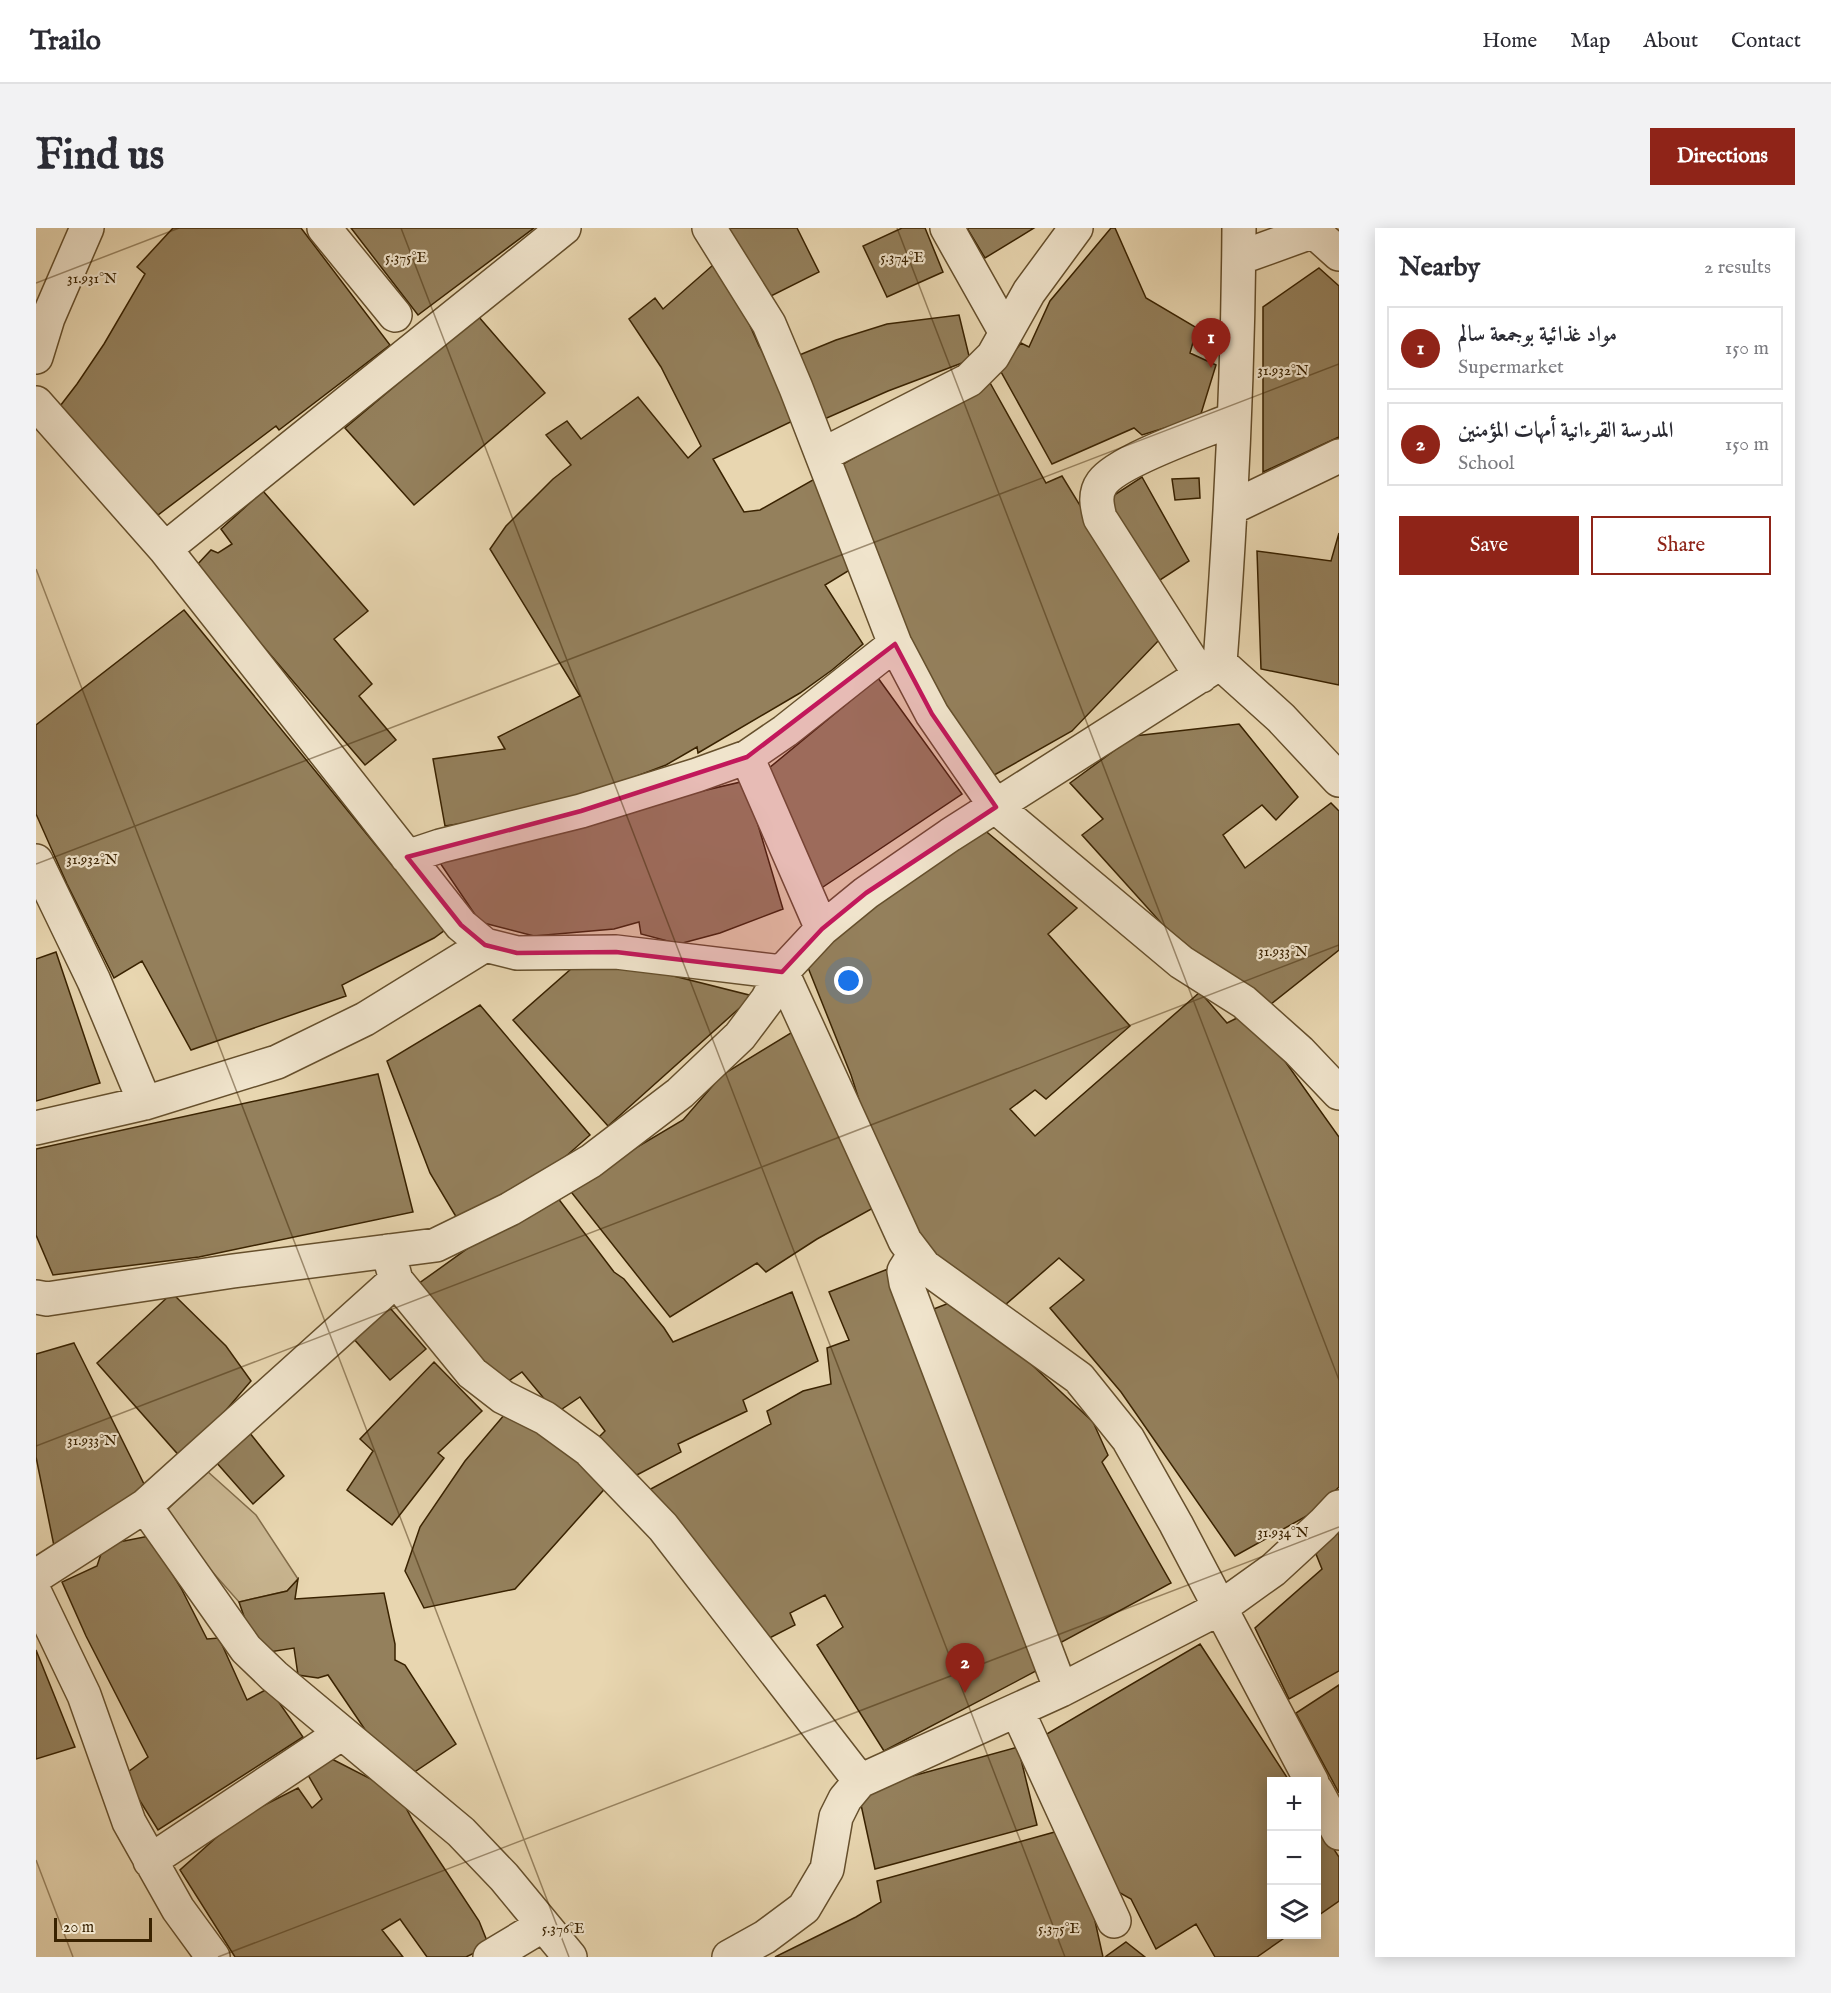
<!DOCTYPE html>
<meta charset="utf-8">
<style>
body{margin:0;font-family:"IM FELL English",Amiri,serif;background:#f2f2f3;color:#2b2b33}
.controls{position:absolute;right:18px;bottom:18px;display:grid;overflow:hidden;border-radius:0px;box-shadow:0 3px 15px #0003}
.controls button{width:54px;height:54px;display:grid;place-items:center;padding:0;border:0;border-bottom:2px solid #e1e1e2;background:#fff;color:#2b2b33;font:30px sans-serif}
.scale{position:absolute;left:18px;bottom:15px;width:98px;box-sizing:border-box;padding-left:6px;border:3px solid #392200;border-top:0;font-size:16px;line-height:21px;white-space:nowrap;color:#392200;-webkit-text-stroke:4px #f0e4cc;paint-order:stroke}
.you{position:absolute;left:813px;top:753px;width:21px;height:21px;margin:-15px;border:4px solid #fff;border-radius:50%;background:#1a73e8;box-shadow:0 0 0 9px #1a73e833}
.badge{display:grid;place-items:center;width:39px;height:39px;border-radius:50%;background:#8f2418;color:#fff;font-size:20px;font-weight:700}
.pin{position:absolute;translate:-50% -50px;filter:drop-shadow(0 2px 3px #0008)}
.pin::after{content:'';position:absolute;top:32px;width:21px;height:18px;background:inherit;clip-path:polygon(0 0,100% 0,50% 100%)}
.list{margin:0;padding:0;list-style:none}
h2{display:flex;justify-content:space-between;align-items:center;height:78px;margin:0;padding:0 24px;font-size:26px}
h2 small{font-size:20px;font-weight:400;color:#7c7c81}
.list li{display:grid;grid-template-columns:39px 1fr auto;gap:18px;align-items:center;box-sizing:border-box;height:84px;margin:0 12px 12px;padding:0 12px;border:2px solid #e1e1e2;border-radius:0px}
.list b{display:block;font-size:22px;white-space:nowrap}
.list p{margin:0;font-size:20px;white-space:nowrap;color:#7c7c81}
.list em{font-size:20px;font-style:normal;color:#7c7c81}
.actions{display:flex;gap:12px;padding:18px 24px}
.actions a{flex:1;padding:14px 0;border:2px solid #8f2418;border-radius:0px;text-align:center;font-size:21px;color:#8f2418}
.actions .main{background:#8f2418;color:#fff}
.icon{flex:none;width:33px;height:33px;fill:none;stroke:currentColor;stroke-width:2;stroke-linecap:round;stroke-linejoin:round}
.map{position:relative;flex:none;width:1303px;height:1729px;overflow:hidden;border-radius:0px}
header{display:flex;align-items:center;gap:36px;box-sizing:border-box;height:84px;padding:0 30px;background:#fff;border-bottom:2px solid #e1e1e2}
header strong{font-size:28px}
nav{display:flex;gap:33px;margin-inline-start:auto;font-size:21px}
.intro{display:flex;align-items:center;justify-content:space-between;box-sizing:border-box;height:144px;padding:0 36px}
h1{margin:0;font-size:42px}
.button{padding:15px 27px;border-radius:0px;background:#8f2418;color:#fff;font-size:21px;font-weight:700}
main{display:flex;gap:36px;padding:0 36px}
aside{flex:1;background:#fff;border-radius:0px;box-shadow:0 3px 15px #0003}
.map>svg:first-child{display:block}
.green{fill:#cab792;stroke:#826c49;stroke-width:1.5}
.building{fill:#94805c;stroke:#392200;stroke-width:1.5}
.lines{fill:none;stroke-linecap:round;stroke-linejoin:round}
.minor-casing{stroke:#654f2c;stroke-width:36}
.minor{stroke:#f0e4cc;stroke-width:33}
.marked{fill:#c2185b;fill-opacity:0.2;stroke:#c2185b;stroke-width:4.5;stroke-linejoin:round}
.ticks{fill:none;stroke:#392200;stroke-width:1.5;stroke-opacity:0.45}
.ticks-label{font-size:15px;text-anchor:middle;fill:#392200;stroke:#f0e4cc;stroke-width:4.5;stroke-linejoin:round;paint-order:stroke}
</style>
<header>
<strong>Trailo</strong>
<nav><a>Home</a><a>Map</a><a>About</a><a>Contact</a></nav>
</header>
<div class="intro"><h1>Find us</h1><a class="button">Directions</a></div>
<main>
<div class="map">
<svg width="1303" height="1729" viewBox="0 0 1303 1729">
<rect width="100%" height="100%" fill="#e8d6b0"/>
<filter id="stains"><feTurbulence type="fractalNoise" baseFrequency=".00333" numOctaves="4"/><feColorMatrix values="0 0 0 0 .2 0 0 0 0 .09 0 0 0 0 .02 0 0 0 .5 -.17"/></filter>
<radialGradient id="worn" r=".72"><stop offset=".6" stop-color="#630" stop-opacity="0"/><stop offset="1" stop-color="#630" stop-opacity=".3"/></radialGradient>
<path class="green" d="M 171,1243 L 220,1287 L 262,1351 L 251,1363 L 203,1374 L 126,1287 Z"/>
<path class="building" d="M 137,0 L 265,0 L 354,117 L 243,202 L 240,198 L 122,287 L 21,182 L 41,156 L 68,116 L 109,46 L 101,39 Z
M 315,0 L 498,0 L 382,87 Z
M 691,0 L 761,0 L 783,44 L 729,71 Z
M 866,0 L 889,0 L 907,44 L 851,69 L 827,18 Z
M 931,0 L 998,0 L 949,30 Z
M 1075,0 L 1079,0 L 1110,70 L 1161,100 L 1154,125 L 1180,137 L 1164,189 L 1106,207 L 1098,200 L 1016,236 L 964,142 L 985,115 L 993,119 L 1014,73 Z
M 677,37 L 703,73 L 723,118 L 765,189 L 677,231 L 708,284 L 724,282 L 782,249 L 817,340 L 789,357 L 827,416 L 796,442 L 764,465 L 662,525 L 661,519 L 630,537 L 588,553 L 476,588 L 409,598 L 397,531 L 469,521 L 462,509 L 544,468 L 454,321 L 470,298 L 517,251 L 535,237 L 510,207 L 531,193 L 545,211 L 602,169 L 652,230 L 665,218 L 625,139 L 593,91 L 619,70 L 627,81 Z
M 1283,40 L 1303,58 L 1303,209 L 1227,244 L 1227,79 Z
M 923,87 L 934,132 L 852,163 L 784,193 L 761,128 L 800,112 L 851,96 Z
M 442,88 L 509,165 L 378,277 L 309,200 Z
M 953,153 L 1010,255 L 1026,248 L 1125,410 L 1036,503 L 953,550 L 884,436 L 800,240 Z
M 1106,249 L 1153,333 L 1118,356 L 1069,273 Z
M 1163,250 L 1164,270 L 1139,272 L 1136,251 Z
M 227,263 L 332,383 L 298,411 L 336,456 L 323,468 L 360,512 L 329,537 L 159,339 L 175,322 L 182,325 L 196,316 L 185,301 Z
M 1303,305 L 1303,457 L 1225,441 L 1221,323 L 1295,333 Z
M 148,382 L 409,702 L 398,710 L 306,757 L 310,768 L 155,822 L 106,733 L 78,750 L 31,656 L 0,586 L 0,497 Z
M 842,450 L 926,566 L 781,663 L 727,545 Z
M 1203,496 L 1262,569 L 1240,592 L 1226,577 L 1187,607 L 1209,640 L 1295,575 L 1303,583 L 1303,722 L 1235,776 L 1199,749 L 1167,730 L 1127,697 L 1046,607 L 1067,591 L 1034,555 L 1098,508 Z
M 709,553 L 747,681 L 684,705 L 643,716 L 605,706 L 603,694 L 578,701 L 498,708 L 444,694 L 398,626 Z
M 946,600 L 1041,680 L 1012,706 L 1094,798 L 1010,871 L 999,862 L 974,881 L 999,908 L 1164,764 L 1191,795 L 1201,790 L 1246,829 L 1303,909 L 1303,1259 L 1276,1285 L 1199,1328 L 1085,1164 L 1014,1080 L 1048,1052 L 1023,1030 L 969,1077 L 914,1041 L 884,1010 L 836,912 L 815,847 L 769,732 L 874,651 Z
M 20,724 L 64,855 L 0,873 L 0,731 Z
M 582,734 L 717,768 L 572,898 L 477,792 L 535,741 Z
M 444,777 L 554,907 L 528,930 L 422,992 L 394,945 L 351,833 Z
M 758,803 L 777,851 L 821,948 L 839,979 L 781,1011 L 730,1044 L 721,1035 L 634,1089 L 532,960 L 647,892 L 686,847 Z
M 342,846 L 377,984 L 163,1029 L 17,1047 L 0,1007 L 0,921 Z
M 518,965 L 578,1044 L 588,1051 L 628,1100 L 637,1114 L 756,1064 L 782,1133 L 707,1172 L 711,1183 L 642,1216 L 645,1224 L 595,1250 L 557,1215 L 569,1203 L 544,1169 L 520,1185 L 486,1144 L 465,1158 L 382,1056 L 463,998 Z
M 852,1041 L 939,1270 L 1000,1443 L 848,1523 L 781,1417 L 807,1399 L 789,1367 L 754,1385 L 759,1397 L 722,1416 L 611,1263 L 735,1196 L 731,1183 L 767,1163 L 795,1156 L 791,1120 L 813,1112 L 793,1064 Z
M 136,1065 L 190,1118 L 215,1153 L 147,1232 L 61,1135 Z
M 913,1075 L 963,1106 L 1057,1194 L 1072,1227 L 1066,1234 L 1135,1355 L 1024,1415 L 890,1084 Z
M 354,1080 L 390,1121 L 354,1152 L 317,1110 Z
M 38,1115 L 110,1260 L 18,1318 L 0,1229 L 0,1126 Z
M 398,1134 L 446,1183 L 402,1225 L 408,1230 L 356,1297 L 311,1262 L 337,1223 L 324,1211 Z
M 475,1179 L 573,1256 L 479,1361 L 388,1380 L 369,1343 L 384,1299 L 429,1233 Z
M 213,1204 L 248,1248 L 217,1276 L 180,1234 Z
M 1303,1293 L 1303,1443 L 1253,1471 L 1219,1400 L 1286,1341 L 1280,1326 Z
M 113,1308 L 145,1360 L 171,1411 L 183,1410 L 211,1472 L 233,1460 L 267,1509 L 122,1602 L 88,1547 L 112,1529 L 50,1408 L 26,1354 L 61,1338 L 68,1317 Z
M 262,1351 L 259,1371 L 348,1365 L 359,1416 L 359,1432 L 369,1437 L 420,1516 L 368,1551 L 334,1509 L 292,1447 L 282,1450 L 262,1447 L 258,1420 L 221,1426 L 203,1374 L 251,1363 Z
M 1164,1416 L 1254,1554 L 1236,1554 L 1236,1706 L 1254,1706 L 1221,1729 L 1179,1729 L 1160,1696 L 1120,1721 L 1095,1671 L 1077,1661 L 1009,1507 Z
M 0,1422 L 39,1519 L 0,1531 Z
M 1303,1457 L 1303,1565 L 1260,1485 Z
M 982,1519 L 1001,1597 L 839,1641 L 822,1563 Z
M 290,1528 L 362,1565 L 377,1593 L 443,1693 L 453,1718 L 430,1729 L 391,1729 L 364,1691 L 346,1702 L 367,1729 L 199,1729 L 144,1642 L 201,1591 L 262,1560 L 276,1580 L 286,1571 L 269,1542 Z
M 1280,1594 L 1303,1629 L 1303,1673 L 1280,1689 Z
M 1026,1602 L 1057,1684 L 1067,1729 L 739,1729 L 820,1689 L 845,1674 L 841,1653 Z
M 1090,1714 L 1109,1729 L 1069,1729 Z"/>
<g class="lines">
<defs>
<path id="minor" d="M 288,0 L 359,87
M 673,0 L 733,96 L 760,160 L 859,416 L 896,486 L 960,579 L 1145,734 L 1208,774 L 1263,823 L 1303,865
M 911,0 L 970,105
M 1274,0 L 1303,26
M 1203,30 L 1278,3
M 0,129 L 12,90 L 51,0
M 0,175 L 129,321 L 425,697 L 449,717 L 481,725 L 580,724 L 746,744 L 869,1013 L 888,1038 L 1043,1150 L 1092,1211 L 1140,1296 L 1276,1554
M 786,227 L 933,152 L 957,128 L 993,64 L 1040,0
M 1195,280 L 1303,228
M 129,321 L 528,0
M 1184,435 L 1245,490 L 1303,552
M 1165,448 L 1064,290 C 1061,278 1058,266 1066,255 C 1082,232 1169,203 1198,191
M 711,529 L 786,701
M 371,629 L 404,618 L 545,583 L 661,547 L 711,529 L 749,503 L 859,416
M 0,633 L 58,753 L 109,875
M 0,900 L 109,875 L 241,834 L 329,791 L 449,717
M 352,1023 L 360,1052 L 436,1145 L 467,1169 L 509,1190 L 553,1222 L 627,1299 L 824,1553 L 1025,1462 L 1184,1380 L 1237,1342 L 1287,1296 L 1303,1279
M 878,1027 L 868,1043 L 870,1055 L 1025,1462
M 0,1069 L 11,1071 L 197,1043 L 400,1017 L 474,981 L 555,933 L 644,865 L 704,808 L 731,772 L 746,744 L 786,701 L 830,665 L 914,607 L 1184,435 C 1195,290 1202,145 1203,0
M 109,1278 L 210,1421 L 238,1448 L 425,1604 L 468,1649 L 534,1729
M 0,1348 L 109,1278 L 360,1052
M 0,1367 L 48,1467 L 93,1594 L 142,1681 L 177,1729
M 981,1482 L 1078,1693
M 1280,1562 L 1303,1605
M 114,1633 L 306,1505
M 454,1729 L 507,1697
M 693,1729 L 729,1709 L 768,1680 L 791,1641 L 800,1589 L 809,1571 L 824,1553"/>
</defs>
<use href="#minor" class="minor-casing"/>
<use href="#minor" class="minor"/>
</g>
<path class="marked" d="M 859,416 L 896,486 L 960,579 L 830,665 L 786,701 L 746,744 L 580,724 L 481,725 L 449,717 L 425,697 L 371,629 L 545,583 L 711,529 Z"/>
<path class="ticks" d="M 365,0 L 1029,1729M 861,0 L 1303,1152M 0,55 L 143,0M 0,341 L 533,1729M 0,636 L 1303,136M 0,1218 L 1303,717M 0,1632 L 37,1729M 182,1729 L 1303,1299"/>
<g class="ticks-label">
<text x="370" y="34">5.375°E</text>
<text x="866" y="34">5.374°E</text>
<text x="56" y="55">31.931°N</text>
<text x="1247" y="147">31.932°N</text>
<text x="56" y="636">31.932°N</text>
<text x="1247" y="728">31.933°N</text>
<text x="56" y="1217">31.933°N</text>
<text x="1247" y="1309">31.934°N</text>
<text x="527" y="1705">5.376°E</text>
<text x="1023" y="1705">5.375°E</text>
</g>
<rect width="100%" height="100%" filter="url(#stains)"/>
<rect width="100%" height="100%" fill="url(#worn)"/>
</svg>
<div class="controls">
<button>+</button>
<button>−</button>
<button><svg class="icon" aria-label="layers" viewBox="0 0 24 24"><path d="M12 4l9 5-9 5-9-5zM3 14l9 5 9-5"/></svg></button>
</div>
<div class="scale">20 m</div>
<div class="you"></div>
<div class="pin badge" style="left:1175px;top:140px">1</div>
<div class="pin badge" style="left:929px;top:1465px">2</div>
</div>
<aside>
<h2>Nearby<small>2 results</small></h2>
<ul class="list">
<li><span class="badge">1</span><div><b>مواد غذائية بوجمعة سالم</b><p>Supermarket</p></div><em>150 m</em></li>
<li><span class="badge">2</span><div><b>المدرسة القرءانية أمهات المؤمنين</b><p>School</p></div><em>150 m</em></li>
</ul>
<div class="actions"><a class="main">Save</a><a>Share</a></div>
</aside>
</main>
